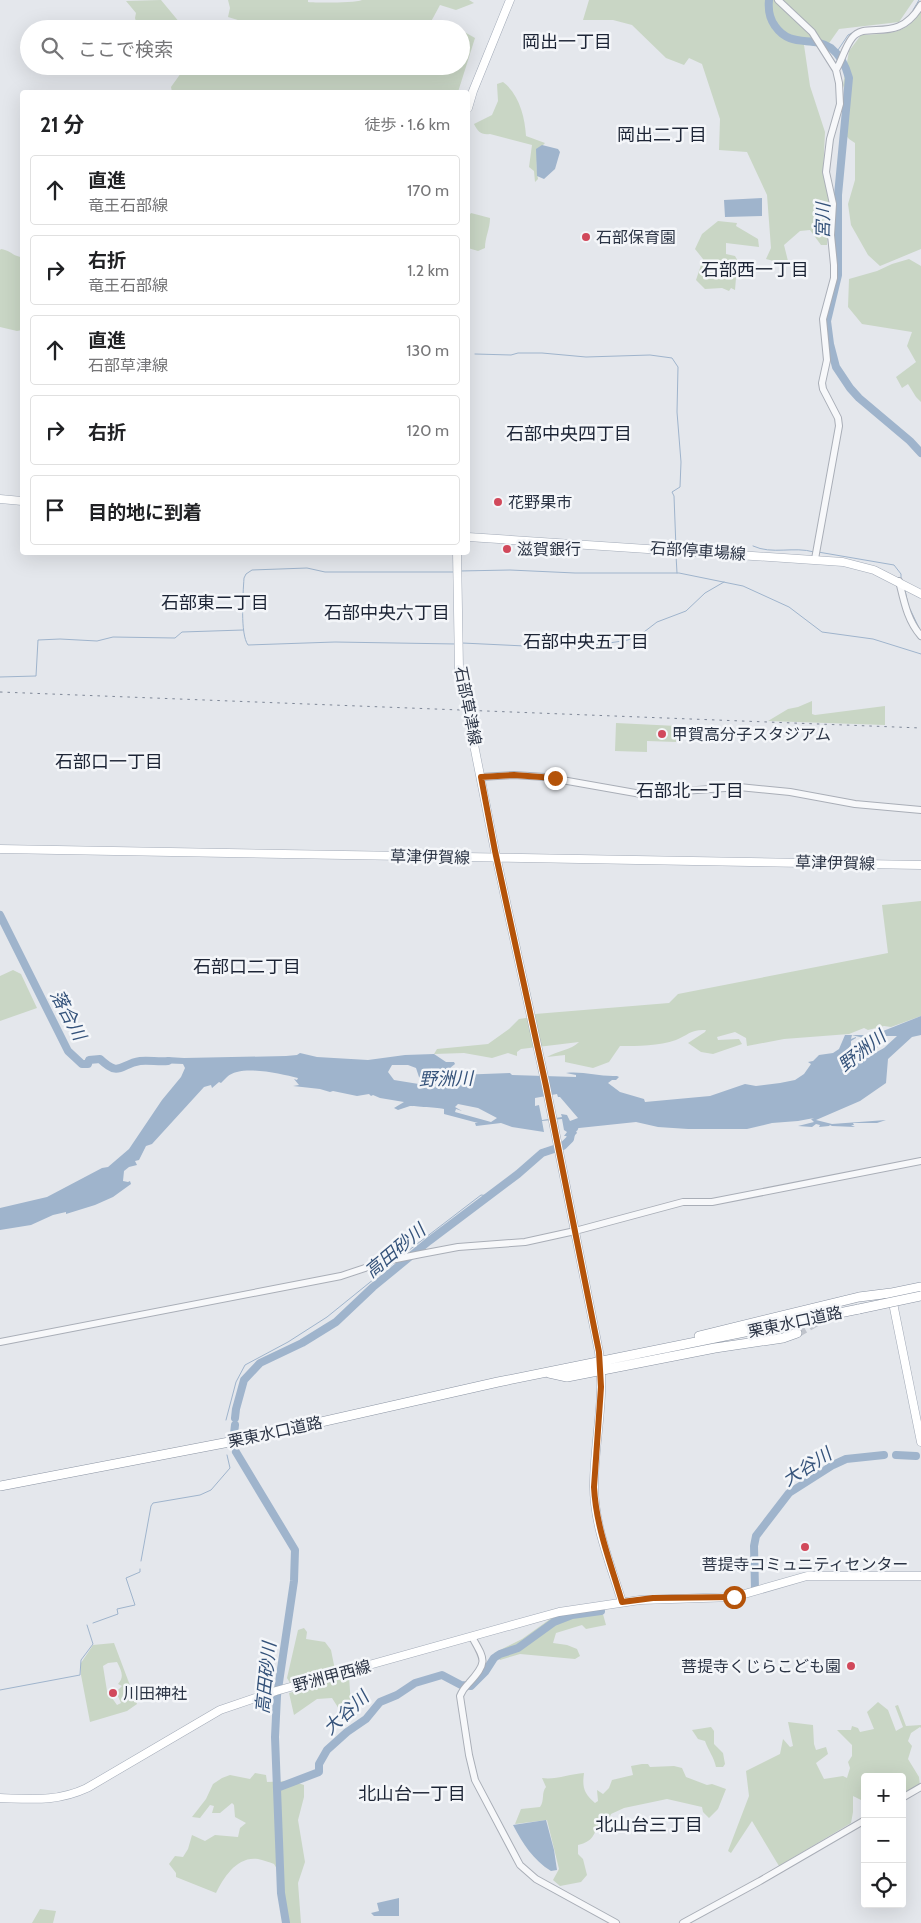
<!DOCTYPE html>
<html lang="ja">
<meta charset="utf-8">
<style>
body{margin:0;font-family:Cabin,"Noto Sans JP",sans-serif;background:#f6f6f6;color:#202124}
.controls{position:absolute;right:15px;bottom:15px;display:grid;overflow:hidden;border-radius:5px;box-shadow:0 5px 20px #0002}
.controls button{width:45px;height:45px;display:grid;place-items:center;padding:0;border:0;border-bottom:1px solid #e0e0e0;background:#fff;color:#202124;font:25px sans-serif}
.stop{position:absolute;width:15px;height:15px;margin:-11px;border:4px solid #b45309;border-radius:50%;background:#fff}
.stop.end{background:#b45309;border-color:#fff;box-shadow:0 1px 5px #0008}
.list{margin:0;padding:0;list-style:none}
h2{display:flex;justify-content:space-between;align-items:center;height:65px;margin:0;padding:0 20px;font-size:21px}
h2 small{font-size:16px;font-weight:400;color:#757577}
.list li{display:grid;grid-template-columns:32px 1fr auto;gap:15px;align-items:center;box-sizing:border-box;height:70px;margin:0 10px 10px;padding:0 10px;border:1px solid #e0e0e0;border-radius:5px}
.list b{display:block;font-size:19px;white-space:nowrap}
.list p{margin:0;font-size:16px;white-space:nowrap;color:#757577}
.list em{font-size:16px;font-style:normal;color:#757577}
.icon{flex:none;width:28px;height:28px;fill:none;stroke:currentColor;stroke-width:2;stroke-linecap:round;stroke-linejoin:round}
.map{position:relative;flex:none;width:921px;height:1923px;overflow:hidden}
.search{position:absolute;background:#fff;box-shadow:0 5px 20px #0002;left:20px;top:20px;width:450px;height:55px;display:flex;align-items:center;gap:12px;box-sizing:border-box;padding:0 18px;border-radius:28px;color:#757577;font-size:19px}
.panel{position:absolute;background:#fff;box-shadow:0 5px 20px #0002;left:20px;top:90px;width:450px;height:465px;border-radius:5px}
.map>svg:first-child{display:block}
.green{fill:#c9d6c5;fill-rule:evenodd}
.water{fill:#9fb4cc;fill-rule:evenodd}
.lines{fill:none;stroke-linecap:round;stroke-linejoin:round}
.stream{stroke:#9fb4cc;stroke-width:1}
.river{stroke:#9fb4cc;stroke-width:8}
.highway-tunnel{stroke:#bfc3cb;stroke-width:9;stroke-dasharray:9 4.5;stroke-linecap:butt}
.minor-casing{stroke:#a9aeb7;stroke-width:8}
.major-casing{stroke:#a3abb8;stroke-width:9}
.highway-casing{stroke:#8b94a3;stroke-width:10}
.minor{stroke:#f7f8fa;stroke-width:6}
.major{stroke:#fff;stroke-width:8}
.highway{stroke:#fff;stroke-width:9}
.rail{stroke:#7d8696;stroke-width:1;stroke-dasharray:2.5 5;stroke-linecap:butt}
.highway-bridge-casing{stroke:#8b94a3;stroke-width:10;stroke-linecap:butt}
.highway-bridge{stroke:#fff;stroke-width:9}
.route{stroke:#b45309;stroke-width:6}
.poi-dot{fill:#d1495b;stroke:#f4f6f9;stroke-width:2}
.labels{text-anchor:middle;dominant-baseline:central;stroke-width:5;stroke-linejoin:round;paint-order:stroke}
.poi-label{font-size:16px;fill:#2b3445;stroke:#f4f6f9;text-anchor:start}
.street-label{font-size:16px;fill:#2b3445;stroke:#f4f6f9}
.neighbourhood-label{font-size:18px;fill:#1d2536;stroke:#f4f6f9}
.water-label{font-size:18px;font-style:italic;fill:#34527a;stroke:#f4f6f9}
</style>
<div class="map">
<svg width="921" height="1923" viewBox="0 0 921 1923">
<rect width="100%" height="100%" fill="#e4e7ec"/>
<path class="green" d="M 161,0 L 185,29 L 138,29 L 135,18 L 136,13 L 126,1 Z
M 228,0 L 308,0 L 308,2 C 317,3 355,3 362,0 L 469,0 L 474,3 L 456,10 L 440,5 L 427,29 L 239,29 L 241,21 L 228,17 L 230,8 Z
M 589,0 L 775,0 L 780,5 L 779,0 L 914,0 L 899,22 L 839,29 L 827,46 L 804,45 L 810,86 L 825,132 L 823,174 L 831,203 L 827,245 L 821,245 L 810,230 L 800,231 L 784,245 L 789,265 L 766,259 L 771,248 L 767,195 L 747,152 L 719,150 L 720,119 L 702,64 L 689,58 L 684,65 L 666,58 L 632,25 L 613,20 L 583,20 Z
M 921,11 L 921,249 L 880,266 L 868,255 L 851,225 L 848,204 L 855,180 L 855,143 L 849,139 L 845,134 L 849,104 L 843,85 L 849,51 L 861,35 C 887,33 906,36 921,11 Z
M 461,30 L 475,38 L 458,92 L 172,92 L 171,87 L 186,66 L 461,66 Z
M 503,82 C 519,94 525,117 526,136 L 545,143 C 535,152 536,167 538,179 L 535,182 L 534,171 L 529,167 L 532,145 L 490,134 C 481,135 478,132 474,124 L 492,115 L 498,101 L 497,84 Z
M 471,213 L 490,218 C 490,229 485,237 485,248 L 478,251 L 468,248 L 468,217 Z
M 718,221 L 737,223 L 736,226 L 758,239 L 759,247 L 726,243 L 726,254 L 735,256 L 740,265 L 737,266 L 735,290 L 731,288 L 729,291 L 722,288 L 705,289 L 696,280 L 703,259 L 695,249 L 702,234 Z
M 1,249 C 10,250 14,257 22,257 L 22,330 L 17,331 L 0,327 L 0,250 Z
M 909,259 L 921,266 L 921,402 L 916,397 L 908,384 L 902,388 L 896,377 L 916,362 L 907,346 L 912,332 L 862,324 L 848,307 L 849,279 L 877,271 L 892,264 Z
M 812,701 L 812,714 L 815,715 L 885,706 L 885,725 L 768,721 L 788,709 L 798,707 Z
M 616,723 L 677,726 L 676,742 L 647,741 L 647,752 L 615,751 Z
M 921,901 L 921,1016 L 891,1027 L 884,1026 L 868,1030 L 864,1028 L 849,1034 L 784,1039 L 747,1046 L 746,1038 L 735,1032 L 717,1037 L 718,1040 L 739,1039 L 742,1044 L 713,1054 L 701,1052 L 688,1043 L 705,1032 L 706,1030 C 691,1029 688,1035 676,1040 C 659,1046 638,1046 620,1046 L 609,1062 L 593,1068 L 565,1062 L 565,1055 L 547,1057 C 557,1051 571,1050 579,1042 L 521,1049 L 517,1052 L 517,1056 L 508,1053 L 492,1058 L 464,1053 L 434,1054 L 437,1049 L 488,1044 L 509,1029 L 519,1019 L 533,1017 L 535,1014 L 669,1003 L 678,994 L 888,953 L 882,905 Z
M 13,970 L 21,974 L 37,1008 L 0,1021 L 0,976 Z
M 601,1607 L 606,1625 L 586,1629 L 582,1625 L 556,1633 L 553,1643 L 567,1645 L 577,1649 L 580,1656 L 575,1659 L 520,1654 L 500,1660 L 494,1653 L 522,1639 L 553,1617 Z
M 304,1628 L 307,1632 L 306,1639 L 325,1642 L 331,1650 L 335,1670 L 290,1683 L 287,1678 L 298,1630 Z
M 114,1643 L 137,1704 L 127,1711 L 90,1722 L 81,1675 L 81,1663 L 93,1645 ZM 117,1662 C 121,1670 125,1677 118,1684 L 122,1686 L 116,1692 L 121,1703 L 117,1705 L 107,1691 L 103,1666 L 108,1663 Z
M 349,1677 L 351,1705 L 339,1709 L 332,1698 L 317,1699 L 294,1715 L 289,1693 Z
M 878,1702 L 888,1710 L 896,1731 L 903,1727 L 895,1706 L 898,1705 L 906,1726 L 921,1725 L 921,1728 L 920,1727 L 911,1733 L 908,1741 L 912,1746 L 908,1759 L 919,1777 L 920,1786 L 902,1796 L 902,1777 L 865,1777 L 865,1802 L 853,1796 L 853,1812 L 851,1823 L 779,1866 L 752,1821 L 731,1853 L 728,1851 L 749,1796 L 746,1771 L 780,1754 L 783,1739 L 790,1747 L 793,1746 L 788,1722 L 813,1725 L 814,1744 L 816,1750 L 826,1747 L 828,1754 L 816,1763 L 824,1779 L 843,1776 L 847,1778 L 850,1768 L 848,1762 L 852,1756 L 852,1745 L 837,1730 L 851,1730 L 852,1726 L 858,1728 L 860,1732 L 874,1729 L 867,1712 Z
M 711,1727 L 714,1731 L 714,1744 L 723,1753 L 725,1764 L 723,1767 L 716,1767 C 714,1757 708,1750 705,1741 L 698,1739 L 692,1730 Z
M 642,1764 L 648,1764 L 650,1767 L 674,1766 L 682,1768 L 686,1777 L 707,1785 L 712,1784 L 726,1789 L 718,1809 L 709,1818 L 703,1812 L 702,1807 L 667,1799 L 624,1808 L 611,1814 L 608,1821 L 600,1822 C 593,1835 594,1841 578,1845 L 578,1854 L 583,1859 L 587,1875 L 581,1882 L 560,1886 L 553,1880 L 559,1869 L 547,1820 L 515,1824 L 521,1809 L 540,1807 C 545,1800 541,1793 546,1787 L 542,1778 C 555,1780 570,1774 584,1773 C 582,1787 584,1794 595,1803 L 598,1801 L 597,1790 L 603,1794 L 609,1788 L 612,1780 L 633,1775 L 631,1766 Z
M 255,1773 L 266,1775 L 267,1782 L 292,1781 L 304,1785 L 304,1797 L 298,1820 L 305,1862 L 298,1883 L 301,1923 L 288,1923 L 277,1869 L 274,1864 C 269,1862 263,1860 258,1859 C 237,1856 224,1877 216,1893 L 176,1877 L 176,1873 L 169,1864 L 175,1856 L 183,1857 L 188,1849 L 192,1835 L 205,1841 L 215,1835 L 238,1837 L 240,1828 L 246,1823 L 235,1817 L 234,1805 L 232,1803 L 220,1813 L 212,1813 L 214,1806 L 210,1805 L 200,1818 L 192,1817 L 206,1799 L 213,1784 L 222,1778 L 230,1775 L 250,1779 Z
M 40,1909 L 56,1911 L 53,1923 L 32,1923 Z"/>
<path class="water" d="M 542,145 L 558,149 L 560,152 L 555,169 L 544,179 L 537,176 L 536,149 Z
M 762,198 L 762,216 L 725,217 L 724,200 Z
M 921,1016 L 921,1035 L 912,1037 L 888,1059 L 886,1083 L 860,1101 L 816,1120 L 832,1124 L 886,1120 L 877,1123 L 853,1123 L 854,1125 L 851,1125 L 855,1127 L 832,1126 L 830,1125 L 829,1126 L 819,1127 L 820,1125 L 816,1124 L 812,1127 L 798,1126 L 814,1122 L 811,1119 L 814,1118 L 798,1121 L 772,1123 L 747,1129 L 688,1129 L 658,1127 L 636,1122 L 579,1128 L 575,1129 L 577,1133 L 574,1136 L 564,1136 L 567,1132 L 564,1130 L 562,1119 L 542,1121 L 544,1132 L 512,1127 L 501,1123 L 476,1126 L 475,1123 L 478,1123 L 444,1114 L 444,1109 C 440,1108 413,1106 410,1106 C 406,1107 402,1109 398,1110 L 394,1108 L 404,1102 L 380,1098 L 373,1095 L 371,1096 L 369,1094 L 357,1096 L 333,1091 L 330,1092 L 320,1089 L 293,1086 L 299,1085 L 294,1079 L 297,1080 L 298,1078 C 280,1074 241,1064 227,1077 C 225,1079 223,1081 221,1083 L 219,1082 L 212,1088 L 211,1085 L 204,1087 L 152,1144 L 146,1146 L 139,1160 L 135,1161 L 137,1165 L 129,1167 L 124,1171 L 123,1181 L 128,1182 L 130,1181 L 131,1184 L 113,1197 L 95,1205 L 66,1214 L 66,1212 L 53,1215 L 31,1225 L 0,1230 L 0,1208 L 47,1197 L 102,1168 L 108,1167 L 129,1149 L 162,1100 L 181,1077 L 185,1068 L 183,1064 L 158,1063 L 167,1059 L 168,1057 L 184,1058 L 286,1056 L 297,1055 L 300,1053 L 317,1057 L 368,1060 L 405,1055 L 434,1054 L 446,1062 L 454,1062 L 455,1064 L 450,1068 L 452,1073 L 457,1075 L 510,1073 L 512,1075 L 576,1077 L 576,1075 L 566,1073 C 583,1071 600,1077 617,1076 L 619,1077 L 616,1080 L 612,1080 L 608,1083 L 620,1092 L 644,1099 L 645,1102 L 710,1096 L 745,1084 L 756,1086 L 780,1083 L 795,1080 L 804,1074 L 811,1064 L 808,1062 L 813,1061 L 819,1055 L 833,1053 L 839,1049 L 845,1035 L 841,1035 L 873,1035 ZM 852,1035 L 867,1039 L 864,1051 L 859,1054 L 856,1053 L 856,1050 L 845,1054 L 851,1045 L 851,1041 L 856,1038 L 856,1037 L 851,1039 ZM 883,1036 L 897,1036 L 884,1048 L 866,1058 L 868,1054 C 876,1050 881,1046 883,1036 ZM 392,1065 L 408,1065 L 416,1068 L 419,1077 L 431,1086 L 394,1080 L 388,1072 ZM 557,1094 L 558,1097 L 560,1097 L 578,1118 L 570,1121 L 567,1115 L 561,1114 L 562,1117 L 542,1120 L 539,1105 L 535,1106 L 535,1098 ZM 458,1104 L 478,1108 L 497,1118 L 491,1122 L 455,1112 L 456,1109 L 462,1111 L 455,1107 Z
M 546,1820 L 554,1850 L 557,1870 L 551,1871 C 533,1860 523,1844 513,1825 Z
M 399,1898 L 399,1916 L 374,1916 L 371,1913 L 379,1911 L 377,1903 Z"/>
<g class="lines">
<path class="stream" d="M 913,10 L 919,0
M 836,53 L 848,35 L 861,29
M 475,354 L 511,355 L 518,353 L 542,353 L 586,357 L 650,355 L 672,358 L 678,367 L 677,412 L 681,462 L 680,487 L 672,492 L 674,496 L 676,548
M 753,546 C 772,555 794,546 814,552
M 818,552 L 894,565 L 901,574 L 901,579
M 676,555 L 677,573
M 460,571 L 510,570 L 575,573 L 679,573 L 743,586 L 789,607 L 822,632 L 873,639 L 921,654
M 454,572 L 325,572 L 307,568 L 252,570 L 246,574 L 244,578 C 243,594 240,634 248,645 L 335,642 L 456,644
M 905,590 L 908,605
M 910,609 L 919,628
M 462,643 L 546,647 L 603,644 L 628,640 L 644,632 L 657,622 L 686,611 L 705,593 L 724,582
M 0,677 L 36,676 L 38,640 L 60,639 L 97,641 L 113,637 L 175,638 L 182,632 L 243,630
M 404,1254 L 481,1195 L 490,1196
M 226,1420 L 236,1382 L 245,1365 L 288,1342 L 327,1317 L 395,1262
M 141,1561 L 151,1506 L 153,1503 L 200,1495 L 211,1490 L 230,1468 L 227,1455
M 93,1623 L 118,1614 L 117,1609 L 135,1605 L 126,1578 L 140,1572 L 140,1569
M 0,1690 L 80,1675 L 81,1660 L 93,1644 L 87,1625"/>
<path class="river" d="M 769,0 C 768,10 769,18 775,26 C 791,49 812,35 831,48 C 841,56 846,66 849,78 L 838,195 L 838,275 L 827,321 L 830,344 L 836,367 L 850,388 L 859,398 L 910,441 L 921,453
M 0,915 L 68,1051 L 82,1064 L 88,1064 L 89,1060 L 100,1059 C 120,1078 120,1064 140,1061 C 149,1060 159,1062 168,1061
M 235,1418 L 236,1409 L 244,1380 L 260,1363 L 302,1343 L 336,1322 L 373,1287 L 429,1241 L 518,1174 L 542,1153 L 563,1146 L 570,1139 L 572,1129 L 574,1128
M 234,1434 L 235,1425
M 236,1452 L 295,1550 L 294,1581 L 277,1696 L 275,1737 L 281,1893 L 286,1923
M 896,1455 L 916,1456
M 755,1589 L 754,1546 L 756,1536 L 789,1493 L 833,1465 L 846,1459 L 884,1455
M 277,1788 L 319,1772 L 319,1764 L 327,1750 L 347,1732 L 366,1719 L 380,1702 L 397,1695 L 415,1683 L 442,1675 L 461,1685 L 471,1686 L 485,1672 L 494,1658 L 500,1654 L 518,1648 L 554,1622 L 572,1615 L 601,1611"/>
<path class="highway-tunnel" d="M 797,1333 L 843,1307"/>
<defs>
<path id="minor" d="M 778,0 L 812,32 L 836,70 L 839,83 L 840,104 L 830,139 L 826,172 L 833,204 L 831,235 L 834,265 L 834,278 L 823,319 L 827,360 L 822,383 L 823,389 L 838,418 L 839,426 L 815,559
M 836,70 C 842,60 845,47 852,38 C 867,19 897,46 921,5
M 899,581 C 904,601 907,620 921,636
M 481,777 L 514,775 L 545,777 L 641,794 L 739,787 L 790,792 L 855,804 L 921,810
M 0,1342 L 341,1276 L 386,1261 L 421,1254 L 458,1247 L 525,1242 L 575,1231 L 683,1202 L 712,1202 L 921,1161
M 472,1637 C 485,1660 488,1662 469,1683 C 465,1687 462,1691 460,1696 L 469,1755 L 475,1780 L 520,1865 L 536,1879 L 616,1923
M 902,1798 L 921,1787
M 683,1923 L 760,1881 L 865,1820"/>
<path id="major" d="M 468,108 L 473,91 L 510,0
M 0,499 L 22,501
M 468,537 L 843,562 L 874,570 L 921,594
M 457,552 L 459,669 L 495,851 L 546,1086 L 599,1352 C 606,1397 594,1442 594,1486 C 594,1526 611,1565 622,1602
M 0,849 L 921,865
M 892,1298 L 921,1442
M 0,1798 C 32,1799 57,1802 87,1788 L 220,1710 L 276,1691 L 559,1612 L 640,1600 L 734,1597 L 807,1576 L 921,1576"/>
<path id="highway" d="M 887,1294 L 921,1287
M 699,1336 L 859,1297 L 891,1293
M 549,1373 L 567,1377 L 715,1348 L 783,1338 L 797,1333
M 0,1486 L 250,1438 L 498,1382 L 859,1309"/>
</defs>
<use href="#minor" class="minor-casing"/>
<use href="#major" class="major-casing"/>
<use href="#highway" class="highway-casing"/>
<use href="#minor" class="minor"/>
<use href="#major" class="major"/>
<use href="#highway" class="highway"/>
<path class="rail" d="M 0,692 L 921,728"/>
<defs>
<path id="highway-bridge" d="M 859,1309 L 921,1296"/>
</defs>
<use href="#highway-bridge" class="highway-bridge-casing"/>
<use href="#highway-bridge" class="highway-bridge"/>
</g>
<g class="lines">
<path class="route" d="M 555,778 L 514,775 L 481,777 L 495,851 L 546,1086 L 599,1352 L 601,1387 L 594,1487 C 596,1527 611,1564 622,1602 L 653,1598 L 734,1597"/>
</g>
<g class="poi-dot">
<circle cx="586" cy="237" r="5"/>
<circle cx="498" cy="502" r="5"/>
<circle cx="507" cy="549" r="5"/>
<circle cx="662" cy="734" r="5"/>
<circle cx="805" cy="1547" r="5"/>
<circle cx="851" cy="1666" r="5"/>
<circle cx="113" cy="1693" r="5"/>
</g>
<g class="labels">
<g class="poi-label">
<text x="596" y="237">石部保育園</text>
<text x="508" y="502">花野果市</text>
<text x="517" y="549">滋賀銀行</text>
<text x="672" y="734">甲賀高分子スタジアム</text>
<text x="805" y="1564" text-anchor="middle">菩提寺コミュニティセンター</text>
<text x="841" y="1666" text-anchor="end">菩提寺くじらこども園</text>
<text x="123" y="1693">川田神社</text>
</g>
<g class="street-label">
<text transform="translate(698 551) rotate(4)">石部停車場線</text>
<text transform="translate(468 706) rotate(79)">石部草津線</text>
<text transform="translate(430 857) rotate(1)">草津伊賀線</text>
<text transform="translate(835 863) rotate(1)">草津伊賀線</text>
<text transform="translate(795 1322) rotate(-12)">栗東水口道路</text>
<text transform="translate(275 1432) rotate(-12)">栗東水口道路</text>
<text transform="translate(332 1676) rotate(-15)">野洲甲西線</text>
</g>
<g class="neighbourhood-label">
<text x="567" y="42">岡出一丁目</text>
<text x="662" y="135">岡出二丁目</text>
<text x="755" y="270">石部西一丁目</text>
<text x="569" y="434">石部中央四丁目</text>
<text x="215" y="603">石部東二丁目</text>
<text x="387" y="613">石部中央六丁目</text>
<text x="586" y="642">石部中央五丁目</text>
<text x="109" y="762">石部口一丁目</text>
<text x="690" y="791">石部北一丁目</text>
<text x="247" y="967">石部口二丁目</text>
<text x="412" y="1794">北山台一丁目</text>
<text x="649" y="1825">北山台三丁目</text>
</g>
<g class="water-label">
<text transform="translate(823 221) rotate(-89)">宮川</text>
<text transform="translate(68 1015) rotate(62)">落合川</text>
<text transform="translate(862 1051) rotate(-38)">野洲川</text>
<text transform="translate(446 1079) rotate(-1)">野洲川</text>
<text transform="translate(395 1251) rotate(-40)">高田砂川</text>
<text transform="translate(807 1467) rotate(-33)">大谷川</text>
<text transform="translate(266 1678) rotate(-84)">高田砂川</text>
<text transform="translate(346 1713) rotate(-43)">大谷川</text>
</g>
</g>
</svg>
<div class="controls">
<button>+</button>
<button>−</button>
<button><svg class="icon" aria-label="locate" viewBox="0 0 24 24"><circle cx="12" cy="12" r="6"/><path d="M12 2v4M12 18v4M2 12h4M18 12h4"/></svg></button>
</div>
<div class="stop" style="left:734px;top:1597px"></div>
<div class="stop end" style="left:555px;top:778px"></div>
<div class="search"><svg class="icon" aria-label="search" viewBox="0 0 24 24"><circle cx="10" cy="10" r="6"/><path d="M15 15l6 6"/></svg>ここで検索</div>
<section class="panel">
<h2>21 分<small>徒歩 · 1.6 km</small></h2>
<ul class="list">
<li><svg class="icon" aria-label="ahead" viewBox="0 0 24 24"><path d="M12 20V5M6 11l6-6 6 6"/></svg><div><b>直進</b><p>竜王石部線</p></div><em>170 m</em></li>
<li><svg class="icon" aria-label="right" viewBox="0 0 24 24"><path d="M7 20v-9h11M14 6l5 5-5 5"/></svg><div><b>右折</b><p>竜王石部線</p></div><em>1.2 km</em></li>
<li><svg class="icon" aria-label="ahead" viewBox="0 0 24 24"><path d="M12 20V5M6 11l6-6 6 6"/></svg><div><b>直進</b><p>石部草津線</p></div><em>130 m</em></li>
<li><svg class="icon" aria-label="right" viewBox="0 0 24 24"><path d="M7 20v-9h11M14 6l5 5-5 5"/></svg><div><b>右折</b></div><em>120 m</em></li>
<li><svg class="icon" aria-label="arrive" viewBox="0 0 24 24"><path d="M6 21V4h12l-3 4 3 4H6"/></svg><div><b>目的地に到着</b></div></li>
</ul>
</section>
</div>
